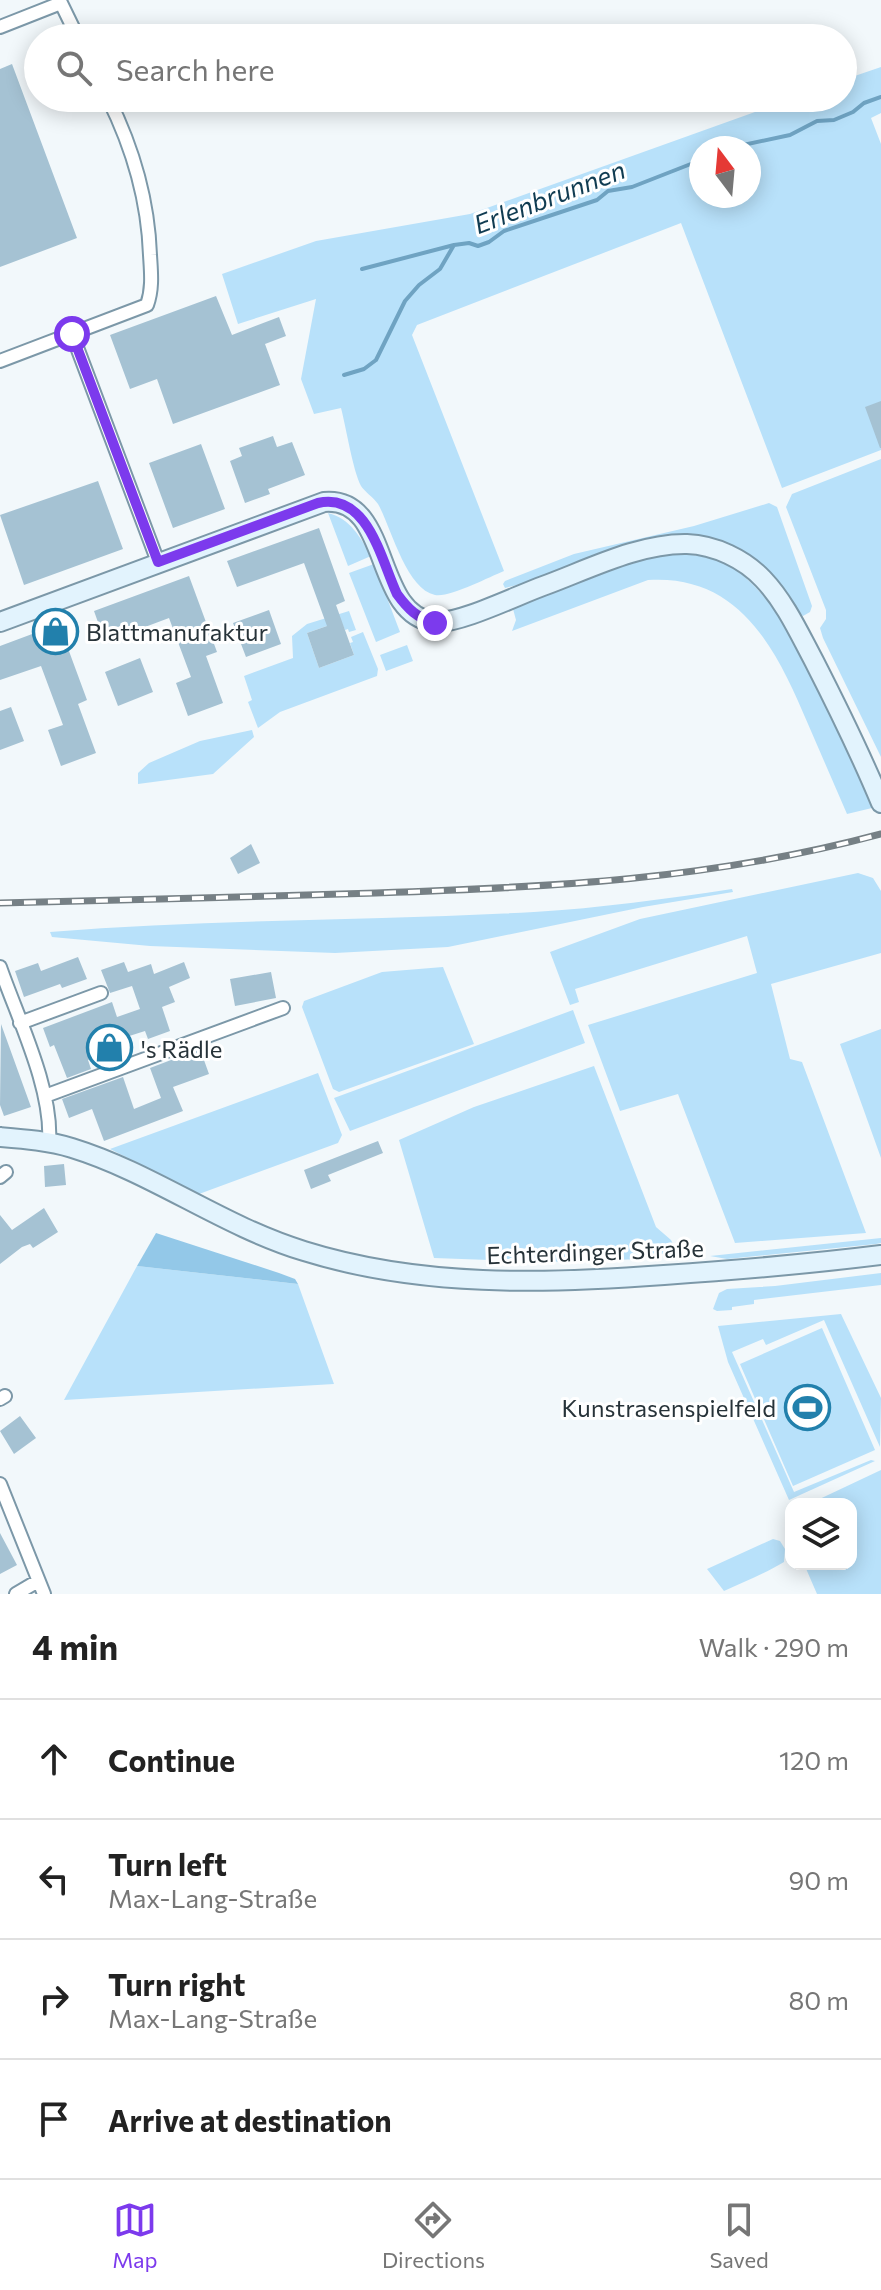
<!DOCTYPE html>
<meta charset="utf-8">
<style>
body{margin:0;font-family:Commissioner,sans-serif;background:#f2f2f2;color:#222}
.controls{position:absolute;right:24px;bottom:24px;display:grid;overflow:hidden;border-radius:16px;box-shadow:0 4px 20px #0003}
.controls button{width:72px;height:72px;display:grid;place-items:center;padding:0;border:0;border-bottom:2px solid #e0e0e0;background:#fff;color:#222;font:40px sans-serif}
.compass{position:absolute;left:689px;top:136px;width:72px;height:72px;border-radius:50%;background:#fff;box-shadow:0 4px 20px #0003;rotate:344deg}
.stop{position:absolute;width:24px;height:24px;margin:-18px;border:6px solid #7c3aed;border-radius:50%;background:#fff}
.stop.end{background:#7c3aed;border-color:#fff;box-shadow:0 2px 8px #0008}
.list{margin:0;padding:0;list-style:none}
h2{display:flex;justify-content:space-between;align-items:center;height:104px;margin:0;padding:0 32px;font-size:34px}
h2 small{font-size:26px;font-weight:400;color:#767676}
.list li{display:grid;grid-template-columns:52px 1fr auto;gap:24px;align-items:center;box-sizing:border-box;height:120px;padding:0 32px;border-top:2px solid #e0e0e0}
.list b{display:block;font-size:30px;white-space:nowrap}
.list p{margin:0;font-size:26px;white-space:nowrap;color:#767676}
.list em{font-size:26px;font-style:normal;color:#767676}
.icon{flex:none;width:44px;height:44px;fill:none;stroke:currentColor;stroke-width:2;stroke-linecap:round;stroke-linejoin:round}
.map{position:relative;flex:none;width:881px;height:1594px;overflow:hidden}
.search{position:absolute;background:#fff;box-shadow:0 4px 20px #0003;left:24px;right:24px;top:24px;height:88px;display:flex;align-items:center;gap:20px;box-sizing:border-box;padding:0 28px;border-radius:44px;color:#767676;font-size:30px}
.sheet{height:584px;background:#fff}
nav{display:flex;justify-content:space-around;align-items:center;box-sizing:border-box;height:112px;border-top:2px solid #e0e0e0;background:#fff;font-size:22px;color:#767676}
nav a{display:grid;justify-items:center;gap:4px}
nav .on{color:#7c3aed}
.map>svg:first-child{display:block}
.green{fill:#b8e1fa;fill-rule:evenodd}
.forest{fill:#93c8e8}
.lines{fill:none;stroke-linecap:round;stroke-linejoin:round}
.stream{stroke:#6fa3c2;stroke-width:4}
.building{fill:#a5c2d3}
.street-casing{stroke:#7c98a8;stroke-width:16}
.secondary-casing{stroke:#7c98a8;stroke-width:22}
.street{stroke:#fff;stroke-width:12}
.secondary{stroke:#e2f3fd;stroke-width:18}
.rail-casing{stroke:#768085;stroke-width:7}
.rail{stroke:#fff;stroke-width:4;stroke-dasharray:12;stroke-linecap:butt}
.route{stroke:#7c3aed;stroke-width:10}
.labels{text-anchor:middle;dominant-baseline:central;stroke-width:6;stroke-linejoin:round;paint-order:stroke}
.poi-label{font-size:24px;fill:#273339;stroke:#fff;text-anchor:start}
.street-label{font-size:24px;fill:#273339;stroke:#fff}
.water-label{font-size:26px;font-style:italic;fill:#103c52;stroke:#fff}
</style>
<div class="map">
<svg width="881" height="1594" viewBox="0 0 881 1594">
<rect width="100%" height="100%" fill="#f2f8fb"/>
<path class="green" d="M 881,67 L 881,113 L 871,118 L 881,144 L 881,450 L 782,488 L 681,223 L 417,325 L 412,335 L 504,571 C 489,577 449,598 435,595 C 406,589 391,527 378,504 C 373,497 365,492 361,486 C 353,471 346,427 341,408 L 314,414 L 301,379 L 316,299 L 238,324 L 222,274 L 316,241 L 470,214 L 794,98 L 843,98 L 843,80 ZM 701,148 L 749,148 L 749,196 L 701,196 Z
M 881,459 L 881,757 L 823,638 L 820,628 L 826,619 L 826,610 L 786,507 L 792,494 Z
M 769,503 L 777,507 L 812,606 L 810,612 L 803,616 L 718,542 L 550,576 L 505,588 L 503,584 L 505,581 L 574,554 L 694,526 Z
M 328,513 C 351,519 360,537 371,556 L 348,566 Z
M 664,554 C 684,554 705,554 724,563 C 790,595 843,741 872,808 L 847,814 C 834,784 821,754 808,724 C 777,651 741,574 648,580 L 512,631 L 516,620 L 513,609 C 561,586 611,565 664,554 Z
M 374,564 L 400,632 L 376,642 L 349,573 Z
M 349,611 L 356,630 L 349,632 L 348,629 L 345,630 L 341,621 L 307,633 L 319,668 L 354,655 L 350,643 L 353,642 L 351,637 L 363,632 L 378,669 L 377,676 L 280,712 L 258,728 L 248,702 L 252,700 L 244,676 L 293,658 L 292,636 L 307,624 Z
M 407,645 L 413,661 L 386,671 L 380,655 Z
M 252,730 L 254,737 L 213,774 L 138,784 L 138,773 L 149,763 L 200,741 Z
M 858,873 L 873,878 L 881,891 L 881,953 L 771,984 L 790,1059 L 802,1062 L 866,1233 L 735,1243 L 678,1094 L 620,1111 L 588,1025 L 757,973 L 747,936 L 575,989 L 579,1002 L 570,1005 L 550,952 L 640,919 Z
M 732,889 L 733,892 L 643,907 L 448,947 L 335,953 L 150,946 L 52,937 L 50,932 C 211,919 372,921 534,912 C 600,908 666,899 732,889 Z
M 443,967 L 474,1044 L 339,1092 L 333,1089 L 302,1007 L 304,1001 L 382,972 Z
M 573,1010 L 585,1043 L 350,1131 L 334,1098 Z
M 881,1029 L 881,1158 L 840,1044 Z
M 594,1066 L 656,1227 L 671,1240 L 676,1250 L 645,1259 L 543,1262 L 434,1258 L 399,1140 L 474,1107 Z
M 318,1073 L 342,1135 L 338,1143 L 199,1194 L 110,1149 Z
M 881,1238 L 881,1243 L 876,1244 L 727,1259 L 710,1256 Z
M 137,1266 L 298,1284 L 334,1384 L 64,1400 Z
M 881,1273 L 881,1285 L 754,1300 L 754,1304 L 732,1307 L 732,1310 L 717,1311 L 713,1309 L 719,1293 L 727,1289 L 775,1286 Z
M 841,1314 L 881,1398 L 880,1447 L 824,1320 L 766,1345 L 763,1339 L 732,1352 L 794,1492 L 871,1460 L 875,1461 L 789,1500 L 728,1362 L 718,1326 Z
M 822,1328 L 875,1450 L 793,1486 L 740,1364 Z
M 881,1470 L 881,1594 L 817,1594 L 804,1564 L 851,1564 L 851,1504 L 809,1504 Z
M 773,1539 L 780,1541 L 785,1549 L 784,1562 C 766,1573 744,1582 724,1591 L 707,1569 Z"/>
<path class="forest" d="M 156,1233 L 279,1273 L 295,1279 L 298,1284 L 137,1266 Z"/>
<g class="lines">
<path class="stream" d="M 729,148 L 790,135 L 817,121 L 834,120 L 853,112 L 864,103 L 881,97
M 362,269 L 454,245 L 469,243 L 478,246 L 489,242 L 504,231 L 597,200 L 608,191 L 632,187 L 701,160
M 344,375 L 364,369 L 376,360 L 405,301 L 419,285 L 440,269 L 454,245"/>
</g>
<path class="building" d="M 12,64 L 77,238 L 0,267 L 0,69 Z
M 216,296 L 232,335 L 279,317 L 286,336 L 265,344 L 280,385 L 173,424 L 157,379 L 130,389 L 110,335 Z
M 881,401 L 881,448 L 880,448 L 865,407 Z
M 273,436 L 277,447 L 292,442 L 305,475 L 268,489 L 270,494 L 245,503 L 230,461 L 242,456 L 239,448 Z
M 201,444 L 225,509 L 173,528 L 149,463 Z
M 98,481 L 123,549 L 24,585 L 0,515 Z
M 319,528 L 345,601 L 336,605 L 354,655 L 319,668 L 307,633 L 327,626 L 304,563 L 237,587 L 227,561 Z
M 189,576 L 217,652 L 206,656 L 223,703 L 188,716 L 176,683 L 191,677 L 169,618 L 105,642 L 94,611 Z
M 269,610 L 281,644 L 246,657 L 233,623 Z
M 59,624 L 87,700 L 78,704 L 96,753 L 61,766 L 48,730 L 63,725 L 41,666 L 0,680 L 0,646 Z
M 140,658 L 153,692 L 118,706 L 105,672 Z
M 11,707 L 24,741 L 0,750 L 0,711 Z
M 251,844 L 260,863 L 238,874 L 230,858 Z
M 78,957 L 87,979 L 62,988 L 60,984 L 24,997 L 15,971 L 38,963 L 41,971 Z
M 124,962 L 128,972 L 151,964 L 154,974 L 184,962 L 190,978 L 169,987 L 175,1002 L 162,1007 L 170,1031 L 148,1039 L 145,1031 L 123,1038 L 126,1046 L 88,1060 L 91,1069 L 67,1078 L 54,1045 L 50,1047 L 43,1028 L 112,1002 L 117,1017 L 140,1009 L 132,986 L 110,993 L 101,970 Z
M 271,972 L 276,998 L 235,1006 L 230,979 Z
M 1,1024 L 31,1107 L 4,1116 L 0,1105 Z
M 200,1049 L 209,1074 L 173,1087 L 183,1111 L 104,1141 L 92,1109 L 69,1118 L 62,1099 L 123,1077 L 134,1109 L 161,1098 L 150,1068 Z
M 378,1141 L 383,1153 L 328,1175 L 331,1181 L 311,1189 L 304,1170 Z
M 64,1164 L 66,1185 L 45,1187 L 44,1166 Z
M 44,1208 L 58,1232 L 33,1248 L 30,1244 L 22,1247 L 0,1264 L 0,1215 L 12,1230 Z
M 20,1416 L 36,1438 L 14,1454 L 0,1431 Z
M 0,1533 L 17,1565 L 0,1574 Z"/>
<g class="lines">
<defs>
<path id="street" d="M 0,27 L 61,3 L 78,38
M 72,334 L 158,562
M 0,361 L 147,305 C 153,288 151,272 150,255 C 148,198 133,148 108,98
M 0,967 C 18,1019 53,1089 49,1143
M 20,1023 L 101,993
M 45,1096 L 283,1008
M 0,1177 L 6,1172
M 0,1399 L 5,1396
M 0,1484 L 44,1594
M 16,1594 L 38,1581"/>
<path id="secondary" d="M 0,622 L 324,502 C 392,496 372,615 434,622 C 457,625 518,595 543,586 C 587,570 639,543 687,544 C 715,545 744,559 763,579 C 785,602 799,633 814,661 C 838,708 861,755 881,803
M 0,1137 C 24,1139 49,1141 72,1148 C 153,1173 222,1226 304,1251 C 419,1287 545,1284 664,1275 C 737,1270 809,1264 881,1255"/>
</defs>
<use href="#street" class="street-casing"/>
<use href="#secondary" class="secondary-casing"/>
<use href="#street" class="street"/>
<use href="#secondary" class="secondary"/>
<defs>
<path id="rail" d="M 0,903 C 125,900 251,897 376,893 C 552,887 710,880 881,834"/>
</defs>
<use href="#rail" class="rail-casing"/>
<use href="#rail" class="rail"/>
</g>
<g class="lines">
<path class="route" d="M 72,334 L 158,562 L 318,503 C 368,492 381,560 397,594 C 408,609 417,618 435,623"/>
</g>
<defs>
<symbol id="shop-ring" viewBox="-11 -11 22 22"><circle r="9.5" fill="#fff" stroke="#2280ac" stroke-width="1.5"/><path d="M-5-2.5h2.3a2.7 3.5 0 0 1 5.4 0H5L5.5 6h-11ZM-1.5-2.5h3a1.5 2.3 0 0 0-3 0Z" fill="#2280ac"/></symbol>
<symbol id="stadium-ring" viewBox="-11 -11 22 22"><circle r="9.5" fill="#fff" stroke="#2280ac" stroke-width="1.5"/><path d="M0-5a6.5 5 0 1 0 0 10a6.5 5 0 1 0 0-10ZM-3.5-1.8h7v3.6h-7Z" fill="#2280ac"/></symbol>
</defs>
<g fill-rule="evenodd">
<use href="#shop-ring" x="30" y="606" width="51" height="51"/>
<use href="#shop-ring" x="84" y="1022" width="51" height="51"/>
<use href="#stadium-ring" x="782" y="1382" width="51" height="51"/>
</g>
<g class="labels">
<g class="poi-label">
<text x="86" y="631">Blattmanufaktur</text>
<text x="141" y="1048">'s Rädle</text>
<text x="776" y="1407" text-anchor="end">Kunstrasenspielfeld</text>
</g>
<g class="street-label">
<text transform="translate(595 1251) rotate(-2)">Echterdinger Straße</text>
</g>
<g class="water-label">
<text transform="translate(549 196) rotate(-21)">Erlenbrunnen</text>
</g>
</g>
</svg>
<div class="controls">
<button><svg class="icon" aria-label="layers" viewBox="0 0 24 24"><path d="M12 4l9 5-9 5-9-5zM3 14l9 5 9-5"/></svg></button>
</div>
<svg class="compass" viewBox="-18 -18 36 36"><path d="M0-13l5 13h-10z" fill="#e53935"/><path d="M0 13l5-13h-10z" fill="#767676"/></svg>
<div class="stop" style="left:72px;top:334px"></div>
<div class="stop end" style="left:435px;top:623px"></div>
<div class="search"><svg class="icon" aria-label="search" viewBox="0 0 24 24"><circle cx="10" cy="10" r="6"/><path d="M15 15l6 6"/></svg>Search here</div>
</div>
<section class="sheet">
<h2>4 min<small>Walk · 290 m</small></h2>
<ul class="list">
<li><svg class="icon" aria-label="ahead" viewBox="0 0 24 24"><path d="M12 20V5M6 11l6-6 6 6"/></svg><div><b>Continue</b></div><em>120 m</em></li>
<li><svg class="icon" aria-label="left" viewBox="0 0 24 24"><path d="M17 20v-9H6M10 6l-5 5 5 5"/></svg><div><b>Turn left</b><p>Max-Lang-Straße</p></div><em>90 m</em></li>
<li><svg class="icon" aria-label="right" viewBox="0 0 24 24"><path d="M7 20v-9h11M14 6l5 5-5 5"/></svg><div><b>Turn right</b><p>Max-Lang-Straße</p></div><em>80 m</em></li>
<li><svg class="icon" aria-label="arrive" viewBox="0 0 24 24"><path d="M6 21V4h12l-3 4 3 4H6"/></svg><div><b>Arrive at destination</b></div></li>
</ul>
</section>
<nav>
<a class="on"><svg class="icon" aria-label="map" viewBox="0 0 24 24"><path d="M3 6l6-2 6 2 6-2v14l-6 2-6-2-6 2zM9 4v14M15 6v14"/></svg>Map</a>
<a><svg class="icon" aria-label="directions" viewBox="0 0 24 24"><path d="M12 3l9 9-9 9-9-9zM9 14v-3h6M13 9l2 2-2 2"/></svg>Directions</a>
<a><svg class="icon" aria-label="saved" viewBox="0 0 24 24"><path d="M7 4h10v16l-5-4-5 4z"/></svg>Saved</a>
</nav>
